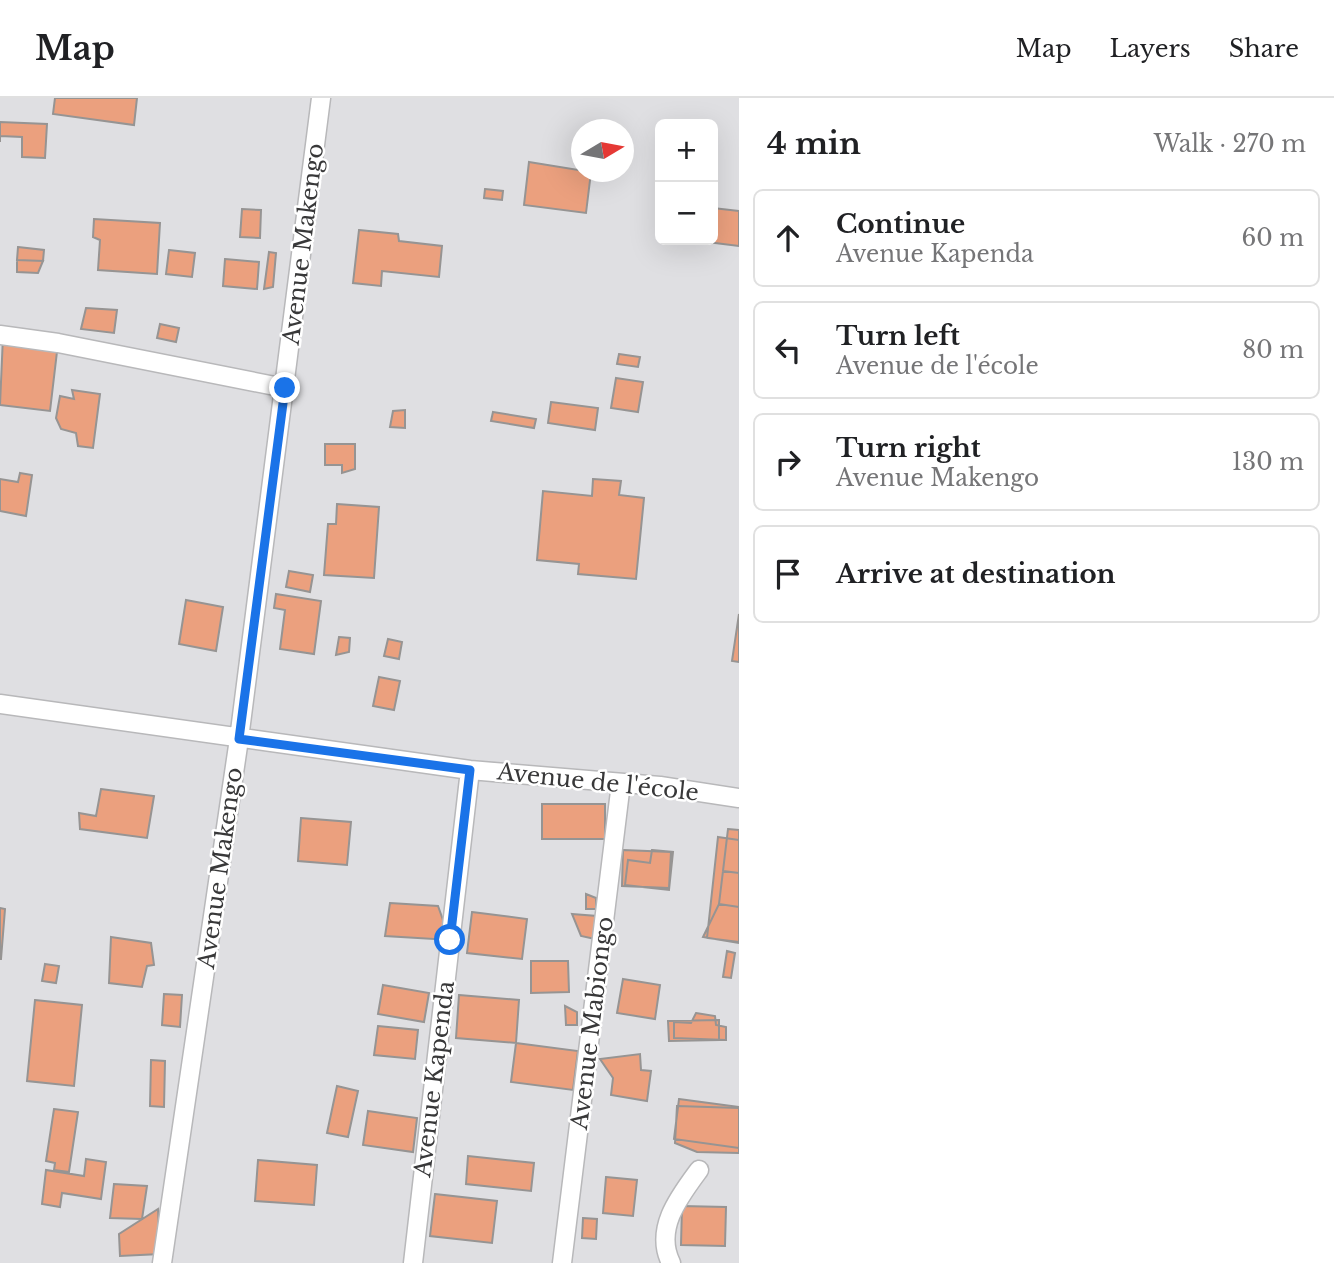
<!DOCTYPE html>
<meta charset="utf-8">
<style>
body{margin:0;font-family:"Libre Baskerville",serif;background:#f6f6f6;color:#202124}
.controls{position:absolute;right:21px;top:21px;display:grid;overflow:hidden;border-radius:10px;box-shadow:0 7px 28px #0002}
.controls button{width:63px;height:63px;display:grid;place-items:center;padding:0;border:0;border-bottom:2px solid #e0e0e0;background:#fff;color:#202124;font:35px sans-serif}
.compass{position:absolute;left:571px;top:21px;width:63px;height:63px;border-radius:50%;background:#fff;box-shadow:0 7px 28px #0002;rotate:80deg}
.stop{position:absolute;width:21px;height:21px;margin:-16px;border:5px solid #1a73e8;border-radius:50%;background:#fff}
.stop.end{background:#1a73e8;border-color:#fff;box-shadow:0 2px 7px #0008}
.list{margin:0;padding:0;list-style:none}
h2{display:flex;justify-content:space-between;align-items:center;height:91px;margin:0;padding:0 28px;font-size:30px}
h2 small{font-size:23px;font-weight:400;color:#757577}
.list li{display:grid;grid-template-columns:46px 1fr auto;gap:21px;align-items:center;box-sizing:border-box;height:98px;margin:0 14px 14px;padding:0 14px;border:2px solid #e0e0e0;border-radius:10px}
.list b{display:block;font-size:26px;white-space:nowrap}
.list p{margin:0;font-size:23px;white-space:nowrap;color:#757577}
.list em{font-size:23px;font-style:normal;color:#757577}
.icon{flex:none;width:38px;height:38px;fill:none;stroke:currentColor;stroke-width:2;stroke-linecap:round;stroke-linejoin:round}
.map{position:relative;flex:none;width:739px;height:1165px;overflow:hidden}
header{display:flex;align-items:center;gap:42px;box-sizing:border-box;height:98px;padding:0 35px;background:#fff;border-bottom:2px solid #e0e0e0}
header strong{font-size:33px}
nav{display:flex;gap:38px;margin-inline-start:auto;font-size:24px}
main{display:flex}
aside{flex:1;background:#fff}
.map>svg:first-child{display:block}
.building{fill:#eba07e;stroke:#969493;stroke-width:2}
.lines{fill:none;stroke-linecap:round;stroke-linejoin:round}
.minor-casing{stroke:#b8b8ba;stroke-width:21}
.minor{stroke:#fff;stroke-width:18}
.route{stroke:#1a73e8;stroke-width:9}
.labels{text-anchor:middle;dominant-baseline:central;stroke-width:5;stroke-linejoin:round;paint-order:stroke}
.street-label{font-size:23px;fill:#383839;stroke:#fff}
</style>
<header>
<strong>Map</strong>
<nav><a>Map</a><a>Layers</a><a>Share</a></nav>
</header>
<main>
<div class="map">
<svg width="739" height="1165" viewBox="0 0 739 1165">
<rect width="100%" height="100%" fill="#dfdfe2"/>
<path class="building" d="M 55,0 L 137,0 L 134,27 L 53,16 Z
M 0,24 L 47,26 L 45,60 L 22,59 L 22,39 L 0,38 L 0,44 Z
M 529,64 L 591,74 L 586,115 L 524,107 Z
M 485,91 L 503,93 L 502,102 L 484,100 Z
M 713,110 L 739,113 L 739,148 L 691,142 L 713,142 Z
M 242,111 L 261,112 L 260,140 L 240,139 Z
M 94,121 L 160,125 L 157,176 L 98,172 L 100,142 L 93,139 Z
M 359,132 L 398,136 L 399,143 L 442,148 L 439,179 L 382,173 L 381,188 L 353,185 Z
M 18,149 L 44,152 L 43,163 L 17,162 Z
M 169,152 L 195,155 L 192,179 L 166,176 Z
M 269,154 L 276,155 L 273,189 L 264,191 Z
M 225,161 L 259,164 L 257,191 L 223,188 Z
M 17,162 L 43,163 L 38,175 L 17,174 Z
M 86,210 L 117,212 L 114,235 L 81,231 Z
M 160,226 L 179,230 L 176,244 L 157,240 Z
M 3,238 L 58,245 L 50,313 L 0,307 Z
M 619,256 L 640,259 L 638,269 L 617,266 Z
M 616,280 L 643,284 L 638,314 L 611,310 Z
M 72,292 L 100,296 L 93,350 L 78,348 L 76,335 L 61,331 L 56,320 L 60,298 L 74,301 Z
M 551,304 L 598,310 L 595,332 L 548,325 Z
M 405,312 L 405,330 L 390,329 L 393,313 Z
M 493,314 L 536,321 L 534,330 L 491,323 Z
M 325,346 L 355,346 L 355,371 L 342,375 L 342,367 L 325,367 Z
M 20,375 L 32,377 L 26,418 L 0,413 L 0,381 L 18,384 Z
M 593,381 L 621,383 L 619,397 L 644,400 L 636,481 L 578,476 L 579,466 L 537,462 L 543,393 L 592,398 Z
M 337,406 L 379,409 L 374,480 L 324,477 L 328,426 L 336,426 Z
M 289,473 L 313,477 L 310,494 L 286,489 Z
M 276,496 L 321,503 L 314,556 L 280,551 L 285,512 L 274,510 Z
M 186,502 L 223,509 L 216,553 L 179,546 Z
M 739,516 L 739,564 L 732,563 Z
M 339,539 L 350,540 L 349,554 L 336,557 Z
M 388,541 L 402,544 L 399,561 L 384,558 Z
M 379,579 L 400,583 L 394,612 L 373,608 Z
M 101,691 L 154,698 L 147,740 L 80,731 L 79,715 L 96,718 Z
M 542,706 L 605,706 L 605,741 L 542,741 Z
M 301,720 L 351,724 L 347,767 L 298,763 Z
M 728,731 L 739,732 L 739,775 L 723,773 Z
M 718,739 L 739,742 L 739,844 L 707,840 Z
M 623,752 L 671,754 L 669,790 L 622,788 Z
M 652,752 L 673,754 L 669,792 L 625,787 L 628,762 L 650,765 Z
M 723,773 L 739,775 L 739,809 L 719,806 Z
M 586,796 L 596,800 L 596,811 L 586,811 Z
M 390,805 L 438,808 L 450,842 L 385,838 Z
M 719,806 L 739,809 L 739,845 L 703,839 Z
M 0,810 L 5,811 L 1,861 L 0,861 Z
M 472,814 L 527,821 L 522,861 L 467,855 Z
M 572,816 L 597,818 L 595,841 L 581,838 Z
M 111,839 L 151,845 L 154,867 L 147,868 L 142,889 L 109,885 Z
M 727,853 L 735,855 L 731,880 L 723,879 Z
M 531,863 L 568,863 L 569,894 L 531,895 Z
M 45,866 L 59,868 L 56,885 L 42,883 Z
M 623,881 L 660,887 L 655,921 L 617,915 Z
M 383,887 L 429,895 L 424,924 L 378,916 Z
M 164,896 L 182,897 L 180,929 L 162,927 Z
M 459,897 L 519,902 L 516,945 L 456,940 Z
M 35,902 L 82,907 L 74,988 L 27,983 Z
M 565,908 L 577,914 L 577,927 L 566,927 Z
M 696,915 L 715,918 L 716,927 L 726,929 L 726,942 L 674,940 L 674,924 L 691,925 Z
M 719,922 L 719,942 L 669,943 L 668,923 Z
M 378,928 L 418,932 L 415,961 L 374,957 Z
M 516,945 L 578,953 L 573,992 L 511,984 Z
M 640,956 L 641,972 L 651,973 L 647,1003 L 611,997 L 613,980 L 600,961 Z
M 151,962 L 165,963 L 164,1009 L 150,1008 Z
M 337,988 L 358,993 L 348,1039 L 327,1035 Z
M 679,1001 L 739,1009 L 739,1050 L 674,1041 Z
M 677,1008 L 739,1010 L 739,1055 L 697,1054 L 675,1045 Z
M 54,1011 L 78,1014 L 69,1074 L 54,1072 L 55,1065 L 46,1063 Z
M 368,1013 L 417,1020 L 413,1054 L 363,1047 Z
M 468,1058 L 534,1065 L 531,1093 L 466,1086 Z
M 86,1061 L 106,1064 L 101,1101 L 62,1095 L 60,1109 L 42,1106 L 46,1072 L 84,1078 Z
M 258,1062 L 317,1067 L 314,1107 L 255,1103 Z
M 606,1079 L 637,1082 L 633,1118 L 603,1115 Z
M 114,1086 L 147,1088 L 142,1121 L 110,1120 Z
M 435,1096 L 497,1103 L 492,1145 L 430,1138 Z
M 682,1108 L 726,1109 L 725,1148 L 681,1147 Z
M 158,1111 L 160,1156 L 120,1158 L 119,1136 Z
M 583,1120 L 597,1121 L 596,1141 L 582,1140 Z"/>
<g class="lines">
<defs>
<path id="minor" d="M 0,237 L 58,245 L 285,290
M 0,606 L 470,672 L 660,688 L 739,700
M 162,1165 L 239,641 L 321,0
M 413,1165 L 470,672
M 562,1165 L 621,685
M 671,1165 C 654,1131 679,1099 699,1072"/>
</defs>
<use href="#minor" class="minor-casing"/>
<use href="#minor" class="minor"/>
</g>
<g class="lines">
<path class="route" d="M 285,290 L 239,641 L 470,672 L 450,842"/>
</g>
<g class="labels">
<g class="street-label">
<text transform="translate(303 146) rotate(-83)">Avenue Makengo</text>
<text transform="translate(598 684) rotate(6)">Avenue de l'école</text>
<text transform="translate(220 770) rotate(-82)">Avenue Makengo</text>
<text transform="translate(592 925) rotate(-83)">Avenue Mabiongo</text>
<text transform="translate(434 981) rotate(-83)">Avenue Kapenda</text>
</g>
</g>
</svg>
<div class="controls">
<button>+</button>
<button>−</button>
</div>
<svg class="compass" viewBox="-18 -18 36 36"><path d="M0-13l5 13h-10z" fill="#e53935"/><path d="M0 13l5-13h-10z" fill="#757577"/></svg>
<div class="stop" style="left:450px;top:842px"></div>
<div class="stop end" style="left:285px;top:290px"></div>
</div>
<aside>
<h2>4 min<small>Walk · 270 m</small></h2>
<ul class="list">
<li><svg class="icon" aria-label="ahead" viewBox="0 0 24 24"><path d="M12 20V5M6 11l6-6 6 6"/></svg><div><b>Continue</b><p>Avenue Kapenda</p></div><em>60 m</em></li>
<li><svg class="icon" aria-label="left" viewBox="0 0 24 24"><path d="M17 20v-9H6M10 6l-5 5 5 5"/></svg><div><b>Turn left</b><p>Avenue de l'école</p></div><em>80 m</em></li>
<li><svg class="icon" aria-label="right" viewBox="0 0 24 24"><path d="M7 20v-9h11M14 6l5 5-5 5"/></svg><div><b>Turn right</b><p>Avenue Makengo</p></div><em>130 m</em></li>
<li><svg class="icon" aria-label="arrive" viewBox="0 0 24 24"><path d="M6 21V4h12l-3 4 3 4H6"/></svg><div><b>Arrive at destination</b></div></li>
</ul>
</aside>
</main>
